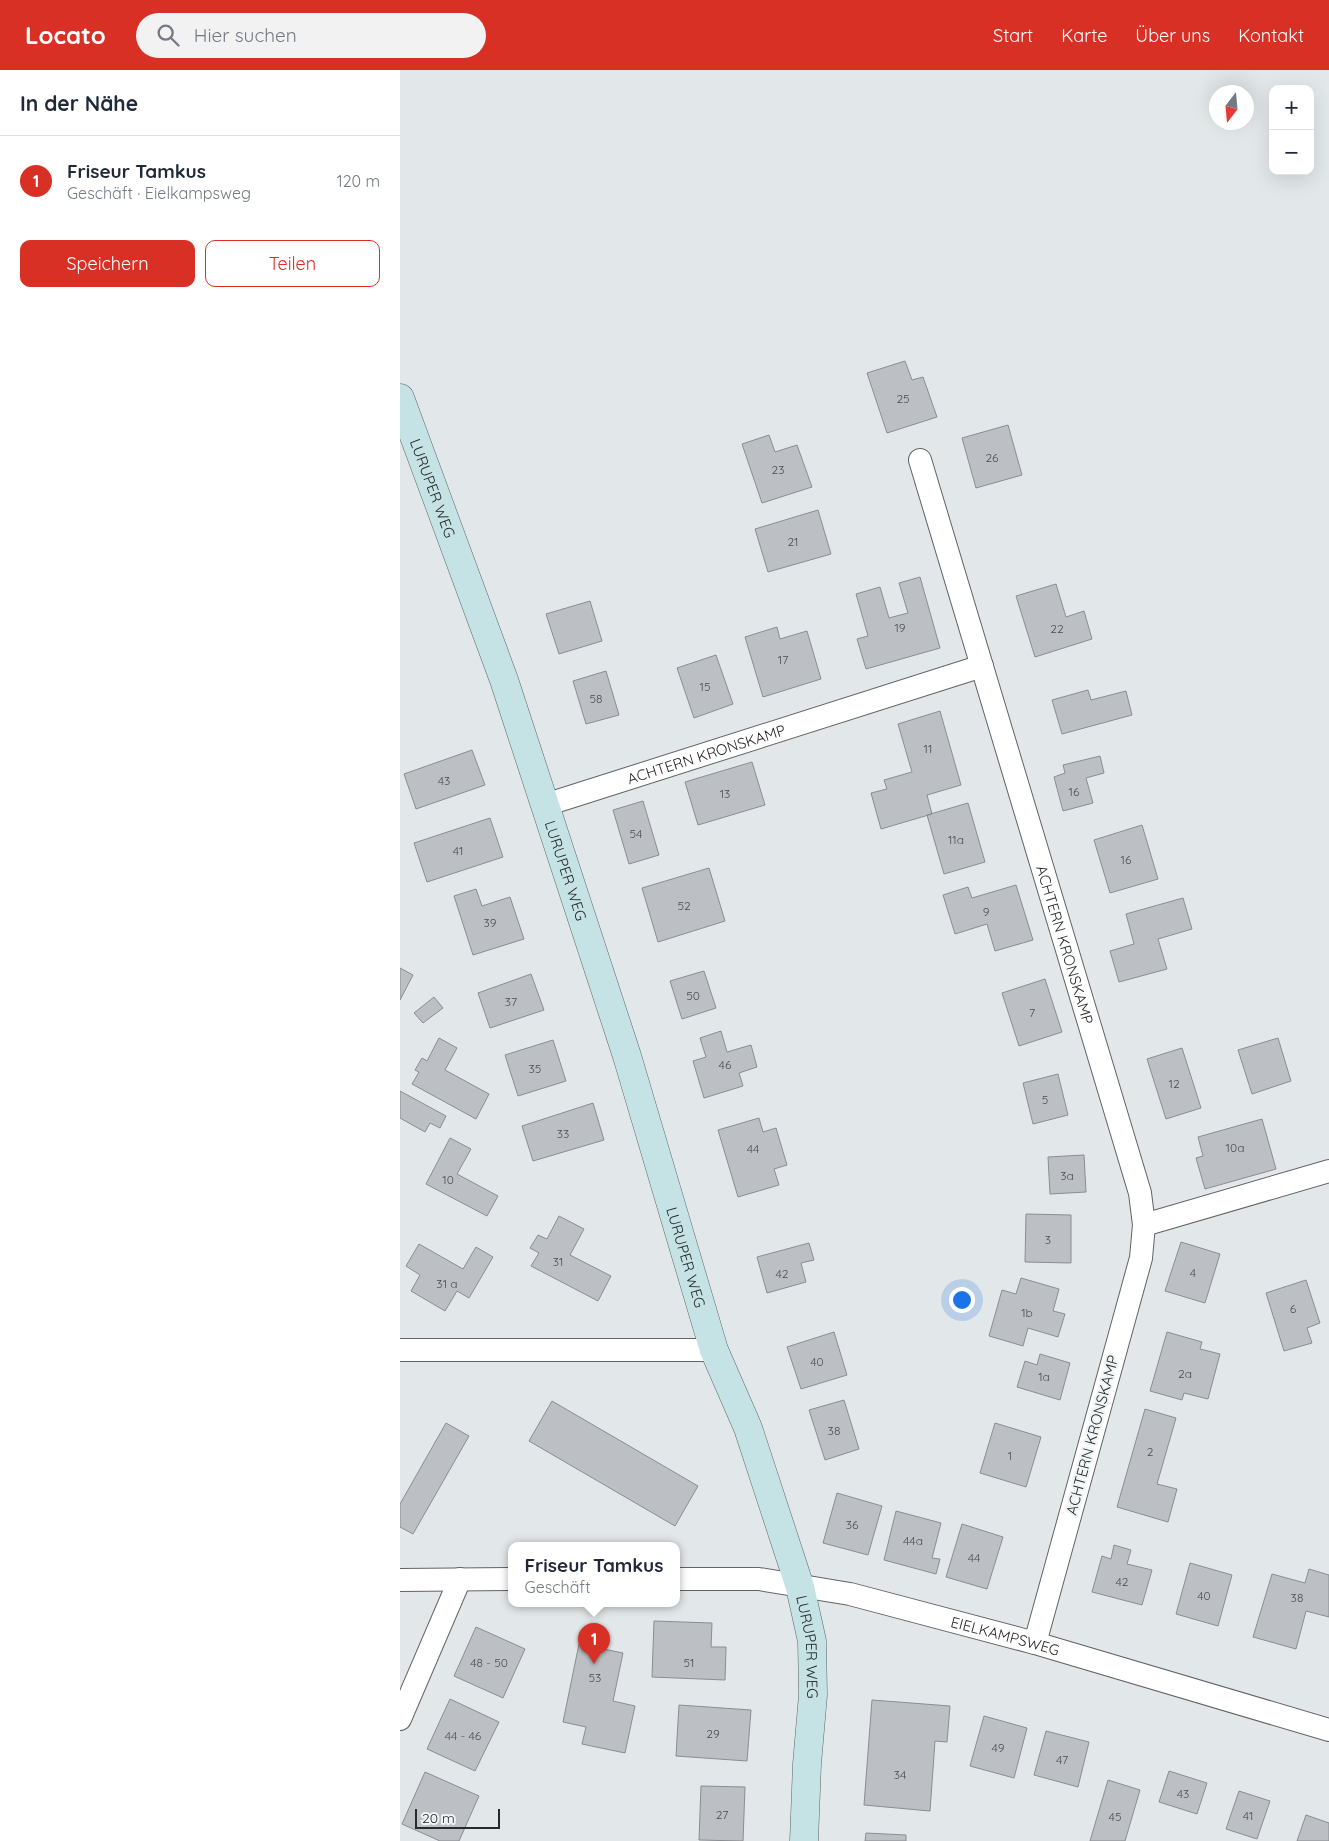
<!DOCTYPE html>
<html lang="de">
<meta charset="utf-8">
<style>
body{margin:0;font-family:Quicksand,sans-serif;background:#f2f2f3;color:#1f2937}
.controls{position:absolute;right:15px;top:15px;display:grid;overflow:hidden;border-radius:10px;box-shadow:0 5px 20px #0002}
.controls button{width:45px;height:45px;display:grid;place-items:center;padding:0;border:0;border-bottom:1px solid #e0e1e3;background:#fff;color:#1f2937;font:25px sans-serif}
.compass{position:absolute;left:809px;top:15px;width:45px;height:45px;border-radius:50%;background:#fff;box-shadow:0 5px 20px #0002;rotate:196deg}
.scale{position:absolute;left:15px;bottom:12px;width:85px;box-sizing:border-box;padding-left:5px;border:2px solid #27292a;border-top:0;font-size:14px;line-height:18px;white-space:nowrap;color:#27292a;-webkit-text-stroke:4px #eff5f7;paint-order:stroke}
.you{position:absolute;left:561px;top:1229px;width:18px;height:18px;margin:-12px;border:4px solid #fff;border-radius:50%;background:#1a73e8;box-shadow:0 0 0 8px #1a73e833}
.badge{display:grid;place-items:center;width:32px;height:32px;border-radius:50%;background:#d93025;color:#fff;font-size:16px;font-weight:700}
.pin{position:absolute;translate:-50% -41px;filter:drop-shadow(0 1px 2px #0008)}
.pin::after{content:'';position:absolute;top:26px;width:18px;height:15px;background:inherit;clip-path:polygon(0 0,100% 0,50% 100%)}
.popup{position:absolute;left:108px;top:1472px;width:172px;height:65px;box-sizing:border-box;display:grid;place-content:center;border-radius:10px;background:#fff;filter:drop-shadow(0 1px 4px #0005);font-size:16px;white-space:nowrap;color:#747a83}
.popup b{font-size:19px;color:#1f2937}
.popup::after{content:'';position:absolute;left:50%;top:100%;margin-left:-10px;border:10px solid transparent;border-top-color:#fff}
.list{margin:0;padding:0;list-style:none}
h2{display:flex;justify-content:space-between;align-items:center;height:65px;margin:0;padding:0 20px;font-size:21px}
h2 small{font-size:16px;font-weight:400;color:#747a83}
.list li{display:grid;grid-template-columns:32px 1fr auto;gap:15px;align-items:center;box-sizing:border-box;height:90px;padding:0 20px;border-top:1px solid #e0e1e3}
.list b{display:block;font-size:19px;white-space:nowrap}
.list p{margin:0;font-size:16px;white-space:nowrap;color:#747a83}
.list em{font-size:16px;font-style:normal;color:#747a83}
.actions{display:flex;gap:10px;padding:15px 20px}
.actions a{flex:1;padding:11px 0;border:1px solid #d93025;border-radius:10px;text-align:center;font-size:18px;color:#d93025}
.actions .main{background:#d93025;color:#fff}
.icon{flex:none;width:28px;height:28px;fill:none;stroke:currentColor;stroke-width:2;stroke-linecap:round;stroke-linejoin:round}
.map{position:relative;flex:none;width:929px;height:1771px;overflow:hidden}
header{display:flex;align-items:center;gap:30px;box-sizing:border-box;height:70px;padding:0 25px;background:#d93025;color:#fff}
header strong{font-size:24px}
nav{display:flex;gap:28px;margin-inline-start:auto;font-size:18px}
.search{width:350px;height:45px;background:#f2f2f3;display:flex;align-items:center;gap:12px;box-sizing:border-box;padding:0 18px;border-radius:28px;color:#747a83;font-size:19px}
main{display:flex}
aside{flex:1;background:#fff}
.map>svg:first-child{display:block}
.building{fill:#bcbfc3;stroke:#8a8d91}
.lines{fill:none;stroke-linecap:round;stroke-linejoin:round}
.street-casing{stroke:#606466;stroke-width:24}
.secondary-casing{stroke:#606466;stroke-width:29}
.street{stroke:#fff;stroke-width:22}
.secondary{stroke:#c5e3e5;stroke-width:28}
.labels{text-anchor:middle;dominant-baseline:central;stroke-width:4.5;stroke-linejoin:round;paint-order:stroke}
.number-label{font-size:12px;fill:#4c4e50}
.street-label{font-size:15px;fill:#27292a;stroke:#eff5f7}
</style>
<header>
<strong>Locato</strong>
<div class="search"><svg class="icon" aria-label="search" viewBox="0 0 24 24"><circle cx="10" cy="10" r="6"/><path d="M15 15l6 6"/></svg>Hier suchen</div>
<nav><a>Start</a><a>Karte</a><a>Über uns</a><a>Kontakt</a></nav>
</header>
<main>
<aside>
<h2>In der Nähe<small></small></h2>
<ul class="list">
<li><span class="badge">1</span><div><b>Friseur Tamkus</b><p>Geschäft · Eielkampsweg</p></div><em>120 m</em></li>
</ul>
<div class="actions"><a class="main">Speichern</a><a>Teilen</a></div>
</aside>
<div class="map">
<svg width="929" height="1771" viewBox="0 0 929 1771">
<rect width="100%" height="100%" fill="#e2e7e9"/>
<path class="building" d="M 505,291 L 512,310 L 523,307 L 537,347 L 487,363 L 467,303 Z
M 608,355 L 622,405 L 576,418 L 562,368 Z
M 369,365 L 375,382 L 397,375 L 412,417 L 362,433 L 342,374 Z
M 418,440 L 431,484 L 368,502 L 355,459 Z
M 520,507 L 540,578 L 466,599 L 457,569 L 468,566 L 456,524 L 480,517 L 489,548 L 508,543 L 499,513 Z
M 656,514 L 666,547 L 684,541 L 692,569 L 635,587 L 616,526 Z
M 190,531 L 202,571 L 159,584 L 146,544 Z
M 377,557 L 380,569 L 407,561 L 421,609 L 363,627 L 345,567 Z
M 316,585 L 333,634 L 294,648 L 277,598 Z
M 206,601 L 219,645 L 186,654 L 173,611 Z
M 688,620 L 691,630 L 726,621 L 732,645 L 662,664 L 652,630 Z
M 540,641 L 561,715 L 527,725 L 532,744 L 481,759 L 471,723 L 487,719 L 484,710 L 512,702 L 498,654 Z
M 72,680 L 85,715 L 16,739 L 4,704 Z
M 700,686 L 704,703 L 686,708 L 693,733 L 663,741 L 654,707 L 665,703 L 663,695 Z
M 352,692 L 365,735 L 298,755 L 285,712 Z
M 243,731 L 259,785 L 229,794 L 213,740 Z
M 568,733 L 585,792 L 544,804 L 527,745 Z
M 90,748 L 103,787 L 27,812 L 14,773 Z
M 742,755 L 758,809 L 710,823 L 694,770 Z
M 309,798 L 325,851 L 258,872 L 242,818 Z
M 616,815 L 633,870 L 595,881 L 587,854 L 555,864 L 543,825 L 568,817 L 572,828 Z
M 76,819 L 82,836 L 110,827 L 124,869 L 73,885 L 54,826 Z
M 783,828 L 792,859 L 758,869 L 767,899 L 719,912 L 710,881 L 734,874 L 726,844 Z
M 0,898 L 13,905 L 0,930 Z
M 304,901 L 316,938 L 282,949 L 270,911 Z
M 131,904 L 144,940 L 90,958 L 78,923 Z
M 645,909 L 662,962 L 619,976 L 602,923 Z
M 34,927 L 43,938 L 23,953 L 14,943 Z
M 321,961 L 327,982 L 351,975 L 357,997 L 339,1003 L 343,1016 L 304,1028 L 293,991 L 306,987 L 300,968 Z
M 39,968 L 57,978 L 45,1000 L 89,1024 L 76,1049 L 12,1014 L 19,1002 L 15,1000 L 22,988 L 27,991 Z
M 878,968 L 891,1011 L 852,1024 L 838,980 Z
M 153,970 L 166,1011 L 118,1026 L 105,985 Z
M 782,978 L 801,1038 L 766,1049 L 747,989 Z
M 658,1004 L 668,1045 L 633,1054 L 623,1013 Z
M 0,1021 L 46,1046 L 40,1058 L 30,1053 L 25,1062 L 0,1048 Z
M 193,1033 L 204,1070 L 133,1091 L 122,1056 Z
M 359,1048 L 363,1062 L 376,1058 L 387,1095 L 374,1099 L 379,1115 L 338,1127 L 318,1060 Z
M 862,1049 L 876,1099 L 805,1119 L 796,1088 L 803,1086 L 798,1067 Z
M 50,1068 L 71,1079 L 57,1104 L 98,1126 L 87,1146 L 26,1114 Z
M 684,1085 L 686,1122 L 650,1124 L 648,1087 Z
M 626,1144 L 671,1145 L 671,1193 L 625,1192 Z
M 159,1146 L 184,1159 L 170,1185 L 211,1206 L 198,1231 L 131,1196 L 139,1183 L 130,1178 L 138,1165 L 147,1169 Z
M 781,1172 L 820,1184 L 805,1233 L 765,1221 Z
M 409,1173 L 414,1190 L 401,1193 L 406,1212 L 367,1223 L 357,1187 Z
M 19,1174 L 63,1199 L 76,1177 L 93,1187 L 69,1228 L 57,1221 L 45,1241 L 11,1221 L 20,1205 L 6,1196 Z
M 621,1208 L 659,1219 L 653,1241 L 665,1244 L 658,1267 L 628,1258 L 623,1276 L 589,1266 L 602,1220 L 616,1224 Z
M 906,1210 L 920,1253 L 907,1258 L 912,1273 L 884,1281 L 866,1223 Z
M 434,1262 L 447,1305 L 401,1319 L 387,1277 Z
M 767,1262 L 802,1272 L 800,1279 L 820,1284 L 808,1329 L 784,1323 L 782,1330 L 750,1321 Z
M 640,1284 L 670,1293 L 660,1330 L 617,1317 L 625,1291 L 637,1295 Z
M 444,1330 L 459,1379 L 425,1390 L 409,1340 Z
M 152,1331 L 298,1416 L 275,1456 L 129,1371 Z
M 745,1339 L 776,1348 L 757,1414 L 777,1419 L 768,1452 L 717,1437 Z
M 46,1353 L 69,1366 L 13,1464 L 0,1457 L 0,1434 Z
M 595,1353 L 641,1367 L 626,1417 L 580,1403 Z
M 437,1423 L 482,1436 L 468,1485 L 423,1473 Z
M 496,1441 L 541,1453 L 532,1488 L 540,1489 L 536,1504 L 484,1490 Z
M 562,1454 L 603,1467 L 587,1519 L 546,1507 Z
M 714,1475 L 731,1480 L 727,1494 L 752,1500 L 742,1535 L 692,1522 L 702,1486 L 711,1489 Z
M 790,1493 L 832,1505 L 818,1556 L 776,1544 Z
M 909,1499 L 929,1505 L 929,1547 L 906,1541 L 896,1579 L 853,1567 L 872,1504 L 905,1513 Z
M 254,1551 L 312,1553 L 311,1577 L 326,1577 L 325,1610 L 252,1607 Z
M 76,1557 L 125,1579 L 103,1628 L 54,1606 Z
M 179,1574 L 223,1583 L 213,1631 L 235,1636 L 225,1683 L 182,1674 L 186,1657 L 163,1652 Z
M 50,1629 L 99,1652 L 75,1701 L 27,1679 Z
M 472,1630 L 550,1636 L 547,1672 L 535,1671 L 530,1741 L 464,1735 Z
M 279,1635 L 351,1640 L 347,1691 L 276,1686 Z
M 584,1646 L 627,1658 L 614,1708 L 570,1696 Z
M 646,1661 L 689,1672 L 678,1717 L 634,1705 Z
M 769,1701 L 807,1713 L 797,1744 L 759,1732 Z
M 25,1702 L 79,1726 L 59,1771 L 40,1771 L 2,1754 Z
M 708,1710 L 740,1720 L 725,1771 L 690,1771 Z
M 301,1716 L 345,1717 L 343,1771 L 299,1770 Z
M 839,1721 L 870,1731 L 857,1769 L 826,1759 Z
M 906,1745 L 929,1753 L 929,1771 L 897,1771 Z
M 466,1763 L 506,1765 L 506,1771 L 465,1771 Z"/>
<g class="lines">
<defs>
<g id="street">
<path id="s1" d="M 520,390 L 740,1123 L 744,1155 L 741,1188 L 635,1573"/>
<path id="s2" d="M 145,735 L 582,596"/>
<path d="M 744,1155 L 929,1101"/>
<path d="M 0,1280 L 314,1280"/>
<path id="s3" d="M 276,1509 L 359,1509 L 450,1524 L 635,1573 L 929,1660"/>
<path d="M 0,1510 L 111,1509"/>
<path d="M 0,1649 L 60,1509"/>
</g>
<g id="secondary">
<path id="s4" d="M 0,328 L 104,610 L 227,986 L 314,1280 L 348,1358 L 400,1517 L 412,1571 L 413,1625 L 407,1694 L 404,1771"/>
</g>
</defs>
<use href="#street" class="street-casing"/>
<use href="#secondary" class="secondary-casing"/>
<use href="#street" class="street"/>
<use href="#secondary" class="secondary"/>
</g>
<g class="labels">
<g class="number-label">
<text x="503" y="328">25</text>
<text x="592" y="387">26</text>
<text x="378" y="399">23</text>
<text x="393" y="471">21</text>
<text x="500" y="557">19</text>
<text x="657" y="558">22</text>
<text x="383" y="589">17</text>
<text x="305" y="616">15</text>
<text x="196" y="628">58</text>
<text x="528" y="678">11</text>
<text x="44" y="710">43</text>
<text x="674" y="721">16</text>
<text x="325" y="723">13</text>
<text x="236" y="763">54</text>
<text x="556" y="769">11a</text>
<text x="58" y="780">41</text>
<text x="726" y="789">16</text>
<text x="284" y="835">52</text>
<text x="586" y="841">9</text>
<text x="90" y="852">39</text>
<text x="293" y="925">50</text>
<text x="111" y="931">37</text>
<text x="632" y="942">7</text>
<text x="325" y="994">46</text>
<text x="135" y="998">35</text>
<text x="774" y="1013">12</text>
<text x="645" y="1029">5</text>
<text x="163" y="1063">33</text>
<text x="835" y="1077">10a</text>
<text x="353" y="1078">44</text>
<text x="667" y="1105">3a</text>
<text x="48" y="1109">10</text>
<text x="648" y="1169">3</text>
<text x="158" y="1191">31</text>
<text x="793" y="1202">4</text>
<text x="382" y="1203">42</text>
<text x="47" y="1213">31 a</text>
<text x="893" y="1238">6</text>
<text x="627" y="1242">1b</text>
<text x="417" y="1291">40</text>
<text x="785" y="1303">2a</text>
<text x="644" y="1306">1a</text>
<text x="434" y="1360">38</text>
<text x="750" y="1381">2</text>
<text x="610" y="1385">1</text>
<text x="452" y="1454">36</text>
<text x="513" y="1470">44a</text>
<text x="574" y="1487">44</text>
<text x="722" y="1511">42</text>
<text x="804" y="1525">40</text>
<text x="897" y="1527">38</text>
<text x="89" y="1592">48 - 50</text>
<text x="289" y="1592">51</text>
<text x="195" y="1607">53</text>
<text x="313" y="1663">29</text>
<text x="63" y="1665">44 - 46</text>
<text x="598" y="1677">49</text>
<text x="662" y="1689">47</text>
<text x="500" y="1704">34</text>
<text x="783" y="1723">43</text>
<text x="322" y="1744">27</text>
<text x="848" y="1745">41</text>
<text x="715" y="1746">45</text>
</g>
<g class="street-label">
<text stroke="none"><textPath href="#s4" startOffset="96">LURUPER WEG</textPath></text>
<text stroke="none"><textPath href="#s2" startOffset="169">ACHTERN KRONSKAMP</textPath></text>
<text stroke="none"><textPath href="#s4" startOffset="501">LURUPER WEG</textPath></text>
<text stroke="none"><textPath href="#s1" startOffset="506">ACHTERN KRONSKAMP</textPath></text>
<text stroke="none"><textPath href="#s4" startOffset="906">LURUPER WEG</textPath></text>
<text transform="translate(692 1365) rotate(-75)">ACHTERN KRONSKAMP</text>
<text stroke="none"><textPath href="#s3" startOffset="336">EIELKAMPSWEG</textPath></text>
<text stroke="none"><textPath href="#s4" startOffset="1316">LURUPER WEG</textPath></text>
</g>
</g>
</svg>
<div class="controls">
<button>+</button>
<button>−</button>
</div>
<svg class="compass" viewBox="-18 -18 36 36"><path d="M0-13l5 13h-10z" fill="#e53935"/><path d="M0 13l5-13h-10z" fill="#747a83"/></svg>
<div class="scale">20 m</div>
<div class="you"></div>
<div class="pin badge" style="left:194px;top:1594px">1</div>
<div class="popup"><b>Friseur Tamkus</b>Geschäft</div>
</div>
</main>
